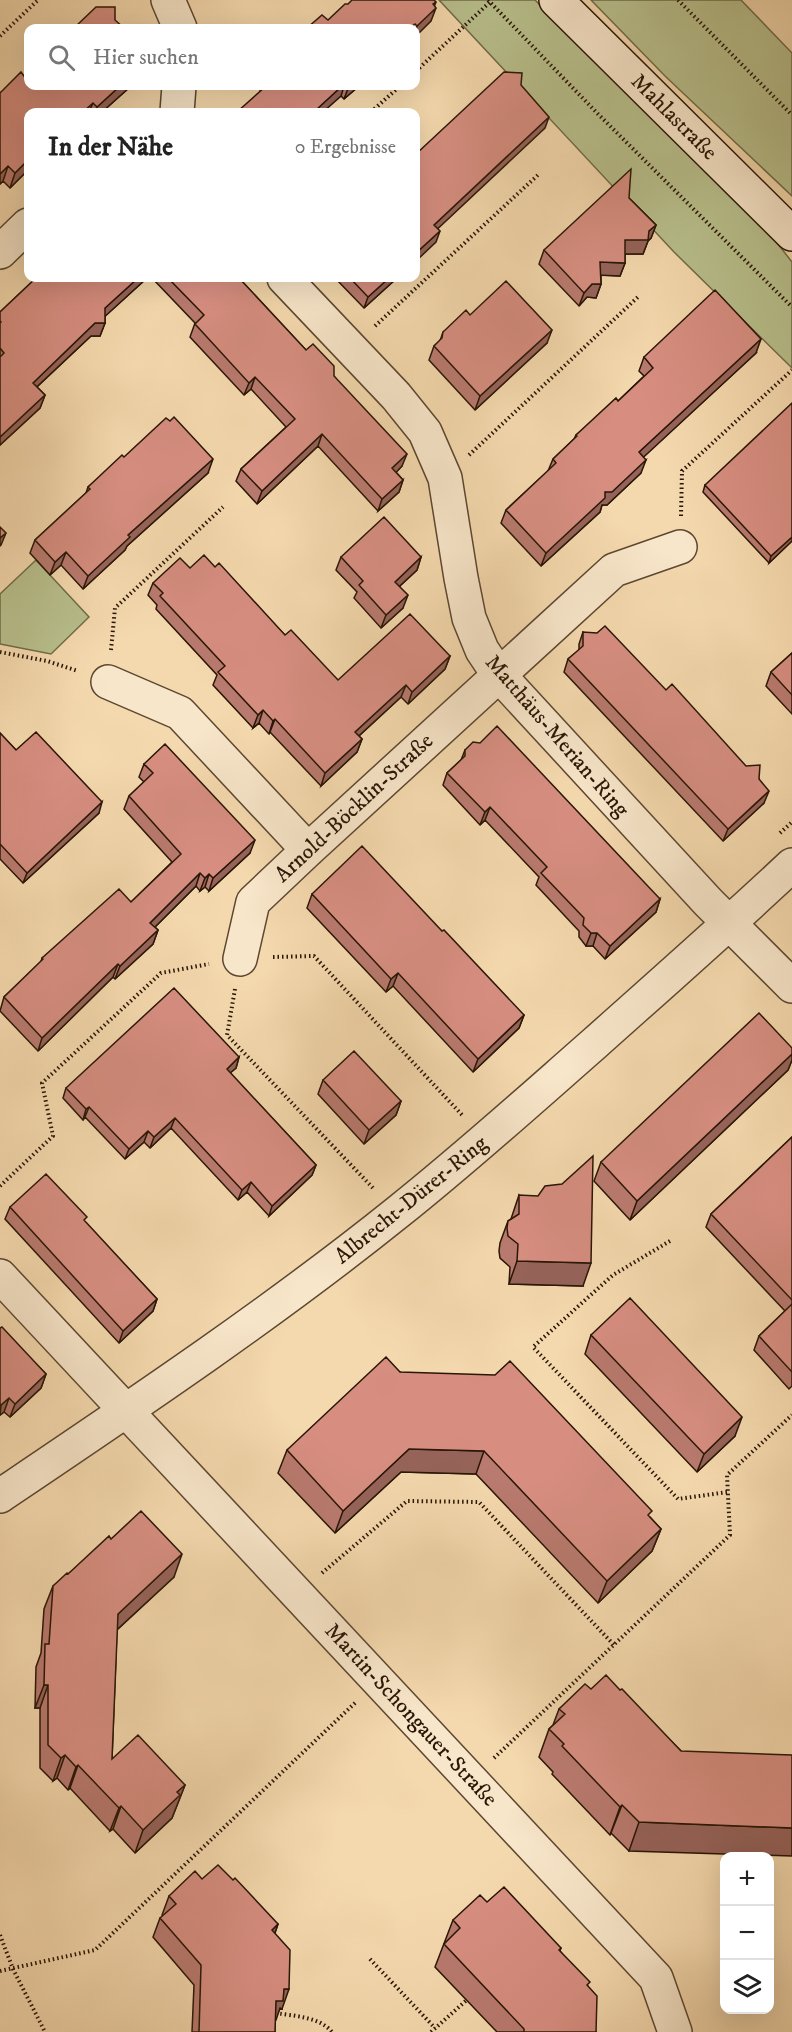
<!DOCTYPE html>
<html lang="de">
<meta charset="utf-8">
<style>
body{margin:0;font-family:"IM FELL DW Pica",serif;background:#f2f2f2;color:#222}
.controls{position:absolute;right:18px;bottom:18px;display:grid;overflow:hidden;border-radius:12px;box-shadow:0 6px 24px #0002}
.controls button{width:54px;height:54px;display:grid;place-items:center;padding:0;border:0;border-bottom:2px solid #e0e0e0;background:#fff;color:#222;font:30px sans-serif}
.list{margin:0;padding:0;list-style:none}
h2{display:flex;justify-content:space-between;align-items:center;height:78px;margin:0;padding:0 24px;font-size:26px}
h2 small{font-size:20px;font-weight:400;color:#767676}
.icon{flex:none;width:33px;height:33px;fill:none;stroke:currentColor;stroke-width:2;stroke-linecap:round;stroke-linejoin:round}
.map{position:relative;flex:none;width:792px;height:2032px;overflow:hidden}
.search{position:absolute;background:#fff;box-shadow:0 6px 24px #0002;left:24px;top:24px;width:396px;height:66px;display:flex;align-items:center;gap:15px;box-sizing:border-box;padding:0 21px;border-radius:12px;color:#767676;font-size:22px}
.panel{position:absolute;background:#fff;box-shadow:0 6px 24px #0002;left:24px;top:108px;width:396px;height:174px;border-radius:12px}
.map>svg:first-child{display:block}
.green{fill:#b8c08d;stroke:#706b4a;stroke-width:1.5}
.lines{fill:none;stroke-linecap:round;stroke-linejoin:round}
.street-casing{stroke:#5c4730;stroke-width:36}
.secondary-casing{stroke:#291606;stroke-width:36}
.path{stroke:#291606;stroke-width:4;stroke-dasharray:1.5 3;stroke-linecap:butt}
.street{stroke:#f8e6ca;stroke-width:33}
.secondary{stroke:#f8e6ca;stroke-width:33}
.wall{fill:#b97a6f;stroke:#291606;stroke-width:1.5}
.shaded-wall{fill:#96635a;stroke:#291606;stroke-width:1.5}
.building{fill:#d78e81;stroke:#291606;stroke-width:1.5}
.labels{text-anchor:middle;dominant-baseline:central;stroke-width:4.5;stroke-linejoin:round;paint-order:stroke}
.street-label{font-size:22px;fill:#291606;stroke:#f8e6ca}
</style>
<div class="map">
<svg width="792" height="2032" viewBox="0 0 792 2032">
<rect width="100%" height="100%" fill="#f5d9ae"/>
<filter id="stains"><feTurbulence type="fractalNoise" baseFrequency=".00333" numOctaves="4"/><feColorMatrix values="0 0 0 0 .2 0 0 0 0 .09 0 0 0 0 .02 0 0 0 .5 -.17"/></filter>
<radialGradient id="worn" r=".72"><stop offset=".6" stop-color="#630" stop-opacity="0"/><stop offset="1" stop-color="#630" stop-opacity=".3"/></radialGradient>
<path class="green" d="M 439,0 L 535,0 L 763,225 L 792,262 L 792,368 L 674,252 Z
M 591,0 L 741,0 L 792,53 L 792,196 L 665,76 Z
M 36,560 L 89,617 L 51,654 L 0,644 L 0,594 Z"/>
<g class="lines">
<defs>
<path id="street" d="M 168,0 L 180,28
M 177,112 L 179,86
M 0,252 L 28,225
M 284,278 L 396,396 L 425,432 L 445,478 L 461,578 L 469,618 L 482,650 L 498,674 L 708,902 L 792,986
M 108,682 L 180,713 L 308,850
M 240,959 L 253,902 L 308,850 L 614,570 L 680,547
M 0,1276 L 656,1978 L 675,2032
M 0,1496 C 135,1405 271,1314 398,1212 C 466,1158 530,1100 595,1043 C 661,984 727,926 792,865"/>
<path id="secondary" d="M 556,0 L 792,234"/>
</defs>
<use href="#street" class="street-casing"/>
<use href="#secondary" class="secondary-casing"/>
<path class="path" d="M 488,0 L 598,114 L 792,307
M 678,0 L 792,115
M 0,36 L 38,0
M 416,71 L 490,2
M 371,112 L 400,86
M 375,326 L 539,174
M 469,455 L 638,297
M 681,516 L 682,471 L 792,370
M 111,650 L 115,608 L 223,507
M 0,652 L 47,661 L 78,671
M 780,833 L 792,822
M 273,957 L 314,956 L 463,1116
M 235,989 L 227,1035 L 374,1189
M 0,1186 L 53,1136 L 42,1083 L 161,973 L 209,964
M 670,1241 L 613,1275 L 533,1347 L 678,1499 L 728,1492
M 322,1573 L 407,1501 L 479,1502 L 614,1645
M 494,1758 L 730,1535 L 727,1475 L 792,1415
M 0,1935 L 13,1969 L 45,2032
M 370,1959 L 435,2028
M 0,1971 L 95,1950 L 356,1702
M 276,2013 C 294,2016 320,2017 332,2032
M 431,2032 L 470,1997"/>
<use href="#street" class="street"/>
<use href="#secondary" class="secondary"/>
</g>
<path class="wall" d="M 24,76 L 131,86 L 102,112 L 28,112 L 28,170 L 10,188 L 3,181 L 0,184 L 0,93 Z
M 262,86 L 359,86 L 344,99 L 341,96 L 260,91 Z
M 629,198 L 656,225 L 651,238 L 648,241 L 643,254 L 625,254 L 625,263 L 620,276 L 601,275 L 601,284 L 596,298 L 587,297 L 579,306 L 539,264 L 544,250 Z
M 36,278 L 147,278 L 105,316 L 105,323 L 100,336 L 91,336 L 37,387 L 45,395 L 40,408 L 0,445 L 0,312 Z
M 152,278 L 239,278 L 306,350 L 334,376 L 402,466 L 396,472 L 403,480 L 399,492 L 378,511 L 318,446 L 257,504 L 236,481 L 241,469 L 286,427 L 251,389 L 244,395 L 190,337 L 195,323 Z
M 335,278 L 397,278 L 364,308 Z
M 470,315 L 547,343 L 475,410 L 429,360 L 434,346 L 440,341 L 443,332 Z
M 756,353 L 643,457 L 641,473 L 607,505 L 602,505 L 600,512 L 541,566 L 501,523 L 506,510 L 548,471 L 553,459 L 574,439 L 576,435 L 618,401 L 644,376 L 639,371 L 644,357 Z
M 124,457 L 208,473 L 127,546 L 125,550 L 83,589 L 61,565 L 50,575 L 30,553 L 35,540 L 86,493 L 88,487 Z
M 705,485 L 792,541 L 769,563 L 703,492 Z
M 341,557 L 421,557 L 417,570 L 400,586 L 403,608 L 381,628 L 354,598 L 357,592 L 336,570 Z
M 215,567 L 285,635 L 338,680 L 450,656 L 445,669 L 408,704 L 401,697 L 359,736 L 362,739 L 357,752 L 321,786 L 270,732 L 269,734 L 259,723 L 253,728 L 213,685 L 217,675 L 156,609 L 157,605 L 148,595 L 153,583 L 190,568 Z
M 583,632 L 666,690 L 759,779 L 764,803 L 723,841 L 564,672 L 568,659 L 579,650 L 579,644 Z
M 792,653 L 792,714 L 766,686 L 771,672 Z
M 0,733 L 16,750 L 99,813 L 23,883 L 0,859 Z
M 465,750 L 660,899 L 656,912 L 605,959 L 593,946 L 586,946 L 579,937 L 579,931 L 536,885 L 539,877 L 485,820 L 480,825 L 443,785 L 447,773 L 461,760 Z
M 144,764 L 250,853 L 209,891 L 205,887 L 200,891 L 196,886 L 155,927 L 158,930 L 153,944 L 115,979 L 113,977 L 38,1051 L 0,1011 L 4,997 L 41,962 L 42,958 L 131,902 L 172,862 L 124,809 L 129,796 L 144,782 L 139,777 Z
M 312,894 L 524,1015 L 519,1028 L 473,1072 L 393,986 L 386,992 L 307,908 Z
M 792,1048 L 792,1060 L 788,1070 L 630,1220 L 594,1181 L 601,1162 Z
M 239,1057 L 236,1068 L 230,1073 L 316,1165 L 312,1175 L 269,1216 L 247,1192 L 238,1200 L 171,1128 L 150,1148 L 144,1142 L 125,1159 L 85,1117 L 83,1120 L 63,1098 L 66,1088 Z
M 323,1080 L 401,1101 L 396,1115 L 364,1144 L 318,1094 Z
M 792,1137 L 792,1386 L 789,1389 L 754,1350 L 759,1336 L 785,1311 L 706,1227 L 711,1214 Z
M 519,1195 L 583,1286 L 509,1284 L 510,1267 L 500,1258 L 499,1251 L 500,1243 L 508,1221 L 511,1219 Z
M 10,1207 L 85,1222 L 157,1299 L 153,1311 L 119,1343 L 5,1219 Z
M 0,1328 L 46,1374 L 41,1388 L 10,1417 L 4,1412 L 0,1415 Z
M 591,1335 L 735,1436 L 697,1472 L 585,1354 Z
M 400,1372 L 650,1517 L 661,1529 L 652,1551 L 598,1603 L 476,1474 L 401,1472 L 335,1533 L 278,1473 L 287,1450 Z
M 111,1539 L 174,1577 L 117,1630 L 112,1759 L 185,1785 L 172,1818 L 135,1853 L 113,1829 L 110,1831 L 70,1788 L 68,1790 L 57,1778 L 53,1781 L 40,1768 L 40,1708 L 35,1708 L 36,1667 L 41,1653 L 44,1609 L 53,1586 L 68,1574 Z
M 591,1689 L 620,1690 L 681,1751 L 629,1851 L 611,1833 L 610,1835 L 552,1774 L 553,1772 L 539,1757 L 549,1729 L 553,1725 L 559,1709 Z
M 202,1879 L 278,1924 L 275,1933 L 282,2009 L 280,2008 L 275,2020 L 275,2032 L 192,2032 L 194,1985 L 153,1937 L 160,1918 L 163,1916 L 162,1915 L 169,1896 Z
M 487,1902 L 561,1948 L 560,1951 L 588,1986 L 596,2032 L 497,2032 L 435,1967 L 453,1920 Z"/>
<path class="shaded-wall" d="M 436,2 L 432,12 L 436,8 L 431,21 L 416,36 L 416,30 L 417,26 Z
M 120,86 L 131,86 L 102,112 L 95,112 L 97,107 Z
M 342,86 L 344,86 L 341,96 L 323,112 L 316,112 L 317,109 Z
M 349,86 L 359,86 L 344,99 Z
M 93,103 L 89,112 L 83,112 Z
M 549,117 L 545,128 L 430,236 L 434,225 Z
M 28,160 L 28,170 L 10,188 L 15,173 Z
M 8,166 L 3,181 L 0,184 L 0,174 Z
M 656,225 L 651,238 L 648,241 L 643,254 L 620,254 L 625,240 L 649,231 Z
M 440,231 L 436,242 L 416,261 L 416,253 Z
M 600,262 L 625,263 L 620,276 L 596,275 Z
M 138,278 L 147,278 L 101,320 L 105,308 Z
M 389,278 L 397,278 L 364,308 L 368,297 Z
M 592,284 L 601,284 L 596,298 L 587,297 L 579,306 L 584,293 Z
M 95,323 L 105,323 L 100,336 L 91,336 L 28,395 L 33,383 Z
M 552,330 L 547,343 L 475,410 L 480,396 Z
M 761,339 L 756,353 L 634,466 L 639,452 Z
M 255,377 L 251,389 L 244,395 L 249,383 Z
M 45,395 L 40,408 L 0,445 L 0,437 Z
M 322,434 L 318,446 L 257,504 L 262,491 Z
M 407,454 L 402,466 L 388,481 L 392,468 Z
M 213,459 L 208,473 L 127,546 L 125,550 L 83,589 L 88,576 L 128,535 Z
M 646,460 L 641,473 L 607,505 L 602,505 L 600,512 L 541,566 L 546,553 L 605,492 Z
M 403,480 L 399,492 L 378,511 L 382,499 Z
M 6,533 L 1,545 L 0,546 L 0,538 Z
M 792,537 L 792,541 L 769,563 L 771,556 Z
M 66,552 L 61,565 L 50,575 L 55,562 Z
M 421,557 L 417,570 L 391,594 L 395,582 Z
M 408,595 L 403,608 L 381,628 L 386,615 Z
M 450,656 L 445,669 L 408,704 L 412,692 Z
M 406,685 L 401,697 L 350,744 L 355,732 Z
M 263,710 L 259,723 L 253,728 L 258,715 Z
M 275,719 L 270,732 L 269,734 L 273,721 Z
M 362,739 L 357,752 L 321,786 L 325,773 Z
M 769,791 L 764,803 L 723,841 L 728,829 Z
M 102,802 L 99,813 L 23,883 L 27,873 Z
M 490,807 L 485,820 L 480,825 L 485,812 Z
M 255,840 L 250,853 L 209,891 L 213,878 Z
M 200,873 L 196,886 L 146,936 L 150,923 Z
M 209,874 L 205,887 L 200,891 L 205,878 Z
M 660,899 L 656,912 L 605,959 L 610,946 Z
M 158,930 L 153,944 L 115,979 L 120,966 Z
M 591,933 L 597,933 L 593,946 L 586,946 Z
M 118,964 L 113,977 L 38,1051 L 42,1038 Z
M 398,973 L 393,986 L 386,992 L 391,979 Z
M 524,1015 L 519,1028 L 473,1072 L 478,1059 Z
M 792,1054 L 792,1060 L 788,1070 L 630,1220 L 637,1201 Z
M 239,1057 L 236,1068 L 223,1079 L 227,1069 Z
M 401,1101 L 396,1115 L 364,1144 L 369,1130 Z
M 89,1107 L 85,1117 L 83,1120 L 86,1109 Z
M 175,1118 L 171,1128 L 150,1148 L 154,1137 Z
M 148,1131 L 144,1142 L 125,1159 L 129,1149 Z
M 316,1165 L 312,1175 L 269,1216 L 272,1206 Z
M 251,1182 L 247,1192 L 238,1200 L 242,1190 Z
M 517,1261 L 591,1263 L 583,1286 L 509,1284 Z
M 157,1299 L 153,1311 L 119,1343 L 123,1331 Z
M 46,1374 L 41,1388 L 10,1417 L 15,1404 Z
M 9,1398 L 4,1412 L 0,1415 L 1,1405 Z
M 742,1417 L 735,1436 L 697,1472 L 704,1454 Z
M 409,1449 L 484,1451 L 476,1474 L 401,1472 L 335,1533 L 343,1511 Z
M 661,1529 L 652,1551 L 598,1603 L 607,1581 Z
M 182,1554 L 174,1577 L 109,1637 L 118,1614 Z
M 44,1685 L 48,1685 L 40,1708 L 35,1708 Z
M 65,1755 L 57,1778 L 53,1781 L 61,1758 Z
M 78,1765 L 70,1788 L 68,1790 L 76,1767 Z
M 185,1785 L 172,1818 L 135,1853 L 143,1830 L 177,1792 Z
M 622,1805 L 611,1833 L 610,1835 L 620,1807 Z
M 121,1806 L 113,1829 L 110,1831 L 119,1808 Z
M 639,1822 L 792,1828 L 792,1856 L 629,1851 Z
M 278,1924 L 271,1944 L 272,1930 Z
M 284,1989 L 289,1989 L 282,2009 L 280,2008 L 276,2020 L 269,2020 L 276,2001 Z"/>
<path class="building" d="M 352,0 L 434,0 L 436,2 L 433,4 L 436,8 L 417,26 L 415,24 L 410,28 L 307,28 L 322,15 L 328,20 L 345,4 L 348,4 Z
M 96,7 L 115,7 L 115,20 L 124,28 L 74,28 Z
M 21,72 L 24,76 L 28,72 L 28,86 L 120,86 L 97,107 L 93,103 L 83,112 L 28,112 L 28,160 L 15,173 L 8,166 L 0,174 L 0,93 Z
M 504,72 L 522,73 L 521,85 L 549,117 L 434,225 L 440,231 L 416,253 L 416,154 Z
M 266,86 L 342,86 L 317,109 L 317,112 L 237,112 Z
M 631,169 L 629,198 L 656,225 L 649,231 L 648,240 L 625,240 L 625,263 L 600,262 L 601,284 L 592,284 L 584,293 L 544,250 Z
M 36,278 L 138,278 L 105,308 L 105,323 L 95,323 L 33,383 L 45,395 L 0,437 L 0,357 L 4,353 L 0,348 L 0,323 L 1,322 L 0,321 L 0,312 Z
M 168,278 L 239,278 L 306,350 L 313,344 L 334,366 L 334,376 L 407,454 L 392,468 L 403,480 L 382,499 L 322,434 L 262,491 L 241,469 L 295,419 L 255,377 L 249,383 L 195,324 L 204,315 Z
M 350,278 L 389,278 L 368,297 Z
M 506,281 L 552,330 L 480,396 L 434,346 L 442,338 L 443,332 L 466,310 L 470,315 Z
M 715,290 L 761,339 L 639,452 L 646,460 L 612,492 L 605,492 L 605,498 L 546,553 L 506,510 L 556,463 L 553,459 L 577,436 L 576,435 L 616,398 L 618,401 L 653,368 L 644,357 Z
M 792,403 L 792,537 L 771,556 L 705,485 Z
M 174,417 L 213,459 L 128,535 L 130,537 L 88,576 L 66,552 L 55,562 L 35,540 L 90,489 L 88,487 L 122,455 L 124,457 L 166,418 L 170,421 Z
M 384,517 L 421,557 L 395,582 L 408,595 L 386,615 L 359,585 L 363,581 L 341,557 Z
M 0,527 L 6,533 L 0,538 Z
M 204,555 L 215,567 L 219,563 L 285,635 L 291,630 L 338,680 L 410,614 L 450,656 L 412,692 L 406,685 L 355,732 L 362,739 L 325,773 L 275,719 L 273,721 L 263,710 L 258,715 L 218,672 L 225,666 L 160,596 L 163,593 L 153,583 L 180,558 L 190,568 Z
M 605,626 L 666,690 L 672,684 L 746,766 L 760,765 L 759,779 L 769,791 L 728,829 L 568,659 L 583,646 L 583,632 L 597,633 Z
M 792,653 L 792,695 L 771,672 Z
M 497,726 L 660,899 L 610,946 L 597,933 L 591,933 L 583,925 L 584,918 L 541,873 L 547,867 L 490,807 L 485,812 L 447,773 L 465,756 L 465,750 L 473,742 L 480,743 Z
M 36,732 L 102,802 L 27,873 L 0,844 L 0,733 L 16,750 Z
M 165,744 L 255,840 L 213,878 L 209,874 L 205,878 L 200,873 L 150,923 L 158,930 L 120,966 L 118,964 L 42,1038 L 4,997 L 43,959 L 42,958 L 119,889 L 131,902 L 181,854 L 129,796 L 153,773 L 144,764 Z
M 362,846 L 442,931 L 444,930 L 524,1015 L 478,1059 L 398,973 L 391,979 L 312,894 Z
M 174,988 L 239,1057 L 227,1069 L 316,1165 L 272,1206 L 251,1182 L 242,1190 L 175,1118 L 154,1137 L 148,1131 L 129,1149 L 89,1107 L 86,1109 L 66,1088 Z
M 759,1013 L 792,1048 L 792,1054 L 637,1201 L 601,1162 Z
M 354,1051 L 401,1101 L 369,1130 L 323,1080 Z
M 792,1137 L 792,1300 L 711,1214 Z
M 593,1156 L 591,1263 L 517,1261 L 518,1244 L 508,1236 L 507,1228 L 508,1221 L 519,1214 L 519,1195 L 538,1196 L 545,1186 L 562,1184 Z
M 46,1174 L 87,1217 L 84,1220 L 157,1299 L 123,1331 L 10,1207 Z
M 630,1298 L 742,1417 L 704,1454 L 591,1335 Z
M 792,1304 L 792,1372 L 759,1336 Z
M 2,1327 L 46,1374 L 15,1404 L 9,1398 L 1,1405 L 0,1404 L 0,1328 Z
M 386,1357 L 400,1372 L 495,1375 L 510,1361 L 652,1511 L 648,1515 L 661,1529 L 607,1581 L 484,1451 L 409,1449 L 343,1511 L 287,1450 Z
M 141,1511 L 182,1554 L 118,1614 L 112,1759 L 138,1735 L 185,1785 L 177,1792 L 180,1795 L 143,1830 L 121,1806 L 119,1808 L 78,1765 L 76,1767 L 65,1755 L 61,1758 L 48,1745 L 48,1685 L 44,1685 L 45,1644 L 49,1644 L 53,1586 L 67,1573 L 68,1574 L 109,1536 L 111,1539 Z
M 606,1675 L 620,1690 L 622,1689 L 681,1751 L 792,1755 L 792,1828 L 639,1822 L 622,1805 L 620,1807 L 562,1746 L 564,1744 L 549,1729 L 565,1714 L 559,1709 L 585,1684 L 591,1689 Z
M 218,1865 L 233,1880 L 235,1878 L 278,1924 L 272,1930 L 290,1950 L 289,1989 L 284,1989 L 283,2001 L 276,2001 L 275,2032 L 199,2032 L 201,1965 L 160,1918 L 176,1904 L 169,1896 L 195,1871 L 202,1879 Z
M 504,1887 L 561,1948 L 559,1950 L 590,1982 L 587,1985 L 597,1996 L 596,2032 L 524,2032 L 524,2029 L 444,1944 L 460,1928 L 453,1920 L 480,1895 L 487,1902 Z"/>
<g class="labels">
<g class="street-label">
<text transform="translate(674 117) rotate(45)">Mahlastraße</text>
<text transform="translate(557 736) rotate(49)">Matthäus-Merian-Ring</text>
<text transform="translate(354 808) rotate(-43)">Arnold-Böcklin-Straße</text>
<text transform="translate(411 1200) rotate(-39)">Albrecht-Dürer-Ring</text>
<text transform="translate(411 1715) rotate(47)">Martin-Schongauer-Straße</text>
</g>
</g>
<rect width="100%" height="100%" filter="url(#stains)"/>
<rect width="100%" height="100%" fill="url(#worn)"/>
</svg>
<div class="controls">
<button>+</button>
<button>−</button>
<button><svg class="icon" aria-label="layers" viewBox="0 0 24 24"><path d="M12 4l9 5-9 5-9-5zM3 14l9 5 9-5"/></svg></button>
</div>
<div class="search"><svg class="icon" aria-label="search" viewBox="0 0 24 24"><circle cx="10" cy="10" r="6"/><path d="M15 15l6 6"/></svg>Hier suchen</div>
<section class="panel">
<h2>In der Nähe<small>0 Ergebnisse</small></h2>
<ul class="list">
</ul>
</section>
</div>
